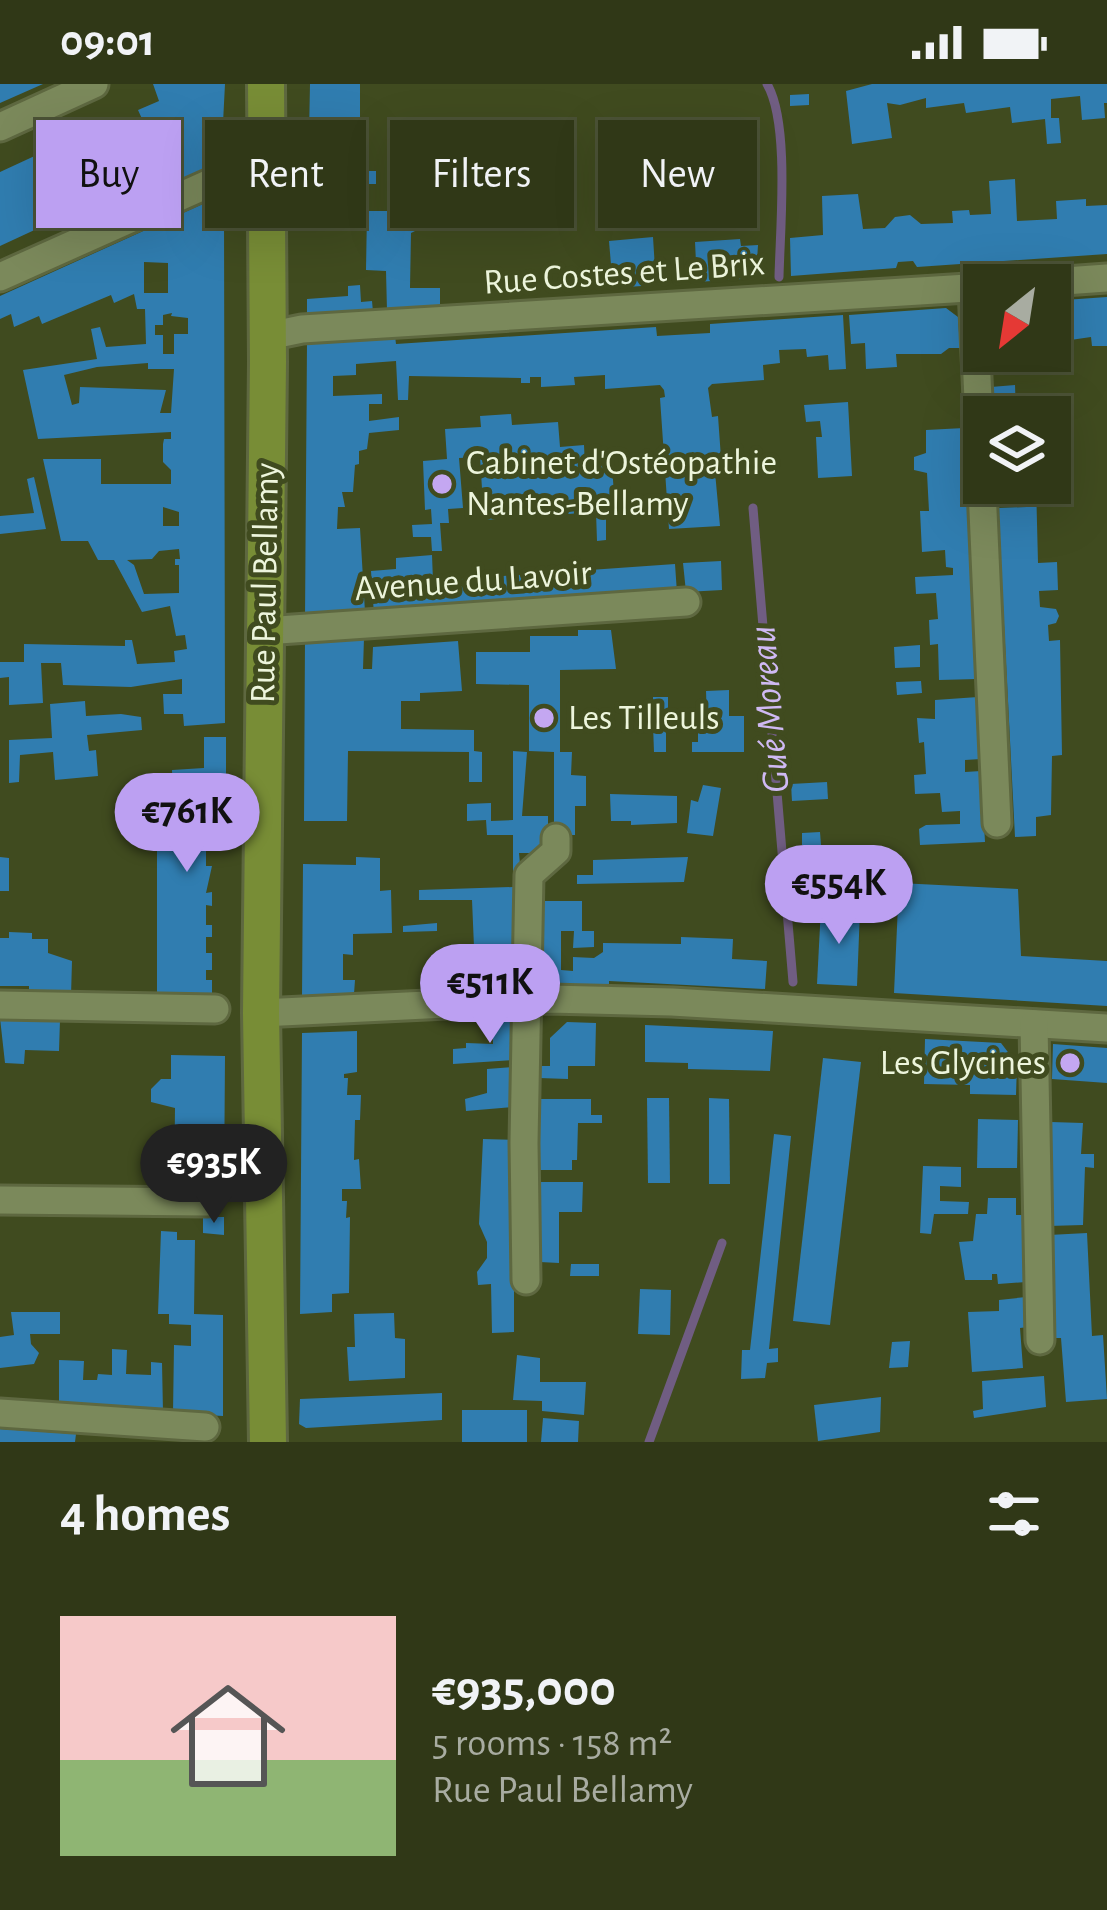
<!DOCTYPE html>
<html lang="en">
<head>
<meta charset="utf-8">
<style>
	body { margin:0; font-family:"Alegreya Sans",sans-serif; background:#383f20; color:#f1f3f6; height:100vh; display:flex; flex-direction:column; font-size:45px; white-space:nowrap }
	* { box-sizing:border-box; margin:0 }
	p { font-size:39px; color:#a8aca1 }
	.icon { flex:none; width:66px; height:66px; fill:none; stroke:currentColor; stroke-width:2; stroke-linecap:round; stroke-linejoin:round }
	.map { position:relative; height:1358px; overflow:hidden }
	.side { display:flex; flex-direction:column; background:#303817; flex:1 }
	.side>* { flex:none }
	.top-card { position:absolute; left:36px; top:36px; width:1035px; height:108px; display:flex; gap:24px }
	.needle { width:78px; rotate:210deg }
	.tools { position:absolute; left:963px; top:180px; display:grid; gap:24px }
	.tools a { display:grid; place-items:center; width:108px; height:108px; border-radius:0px; background:#303817; box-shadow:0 12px 48px #0002,0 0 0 3px #4b5236; font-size:60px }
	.price { position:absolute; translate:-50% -102px; padding:0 27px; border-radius:42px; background:#bca0f2; color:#111; font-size:39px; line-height:78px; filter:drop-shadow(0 3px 6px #0008) }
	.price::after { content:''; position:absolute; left:50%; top:72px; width:36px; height:27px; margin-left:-18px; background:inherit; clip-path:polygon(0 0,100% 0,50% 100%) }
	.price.active { background:#222; color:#fff }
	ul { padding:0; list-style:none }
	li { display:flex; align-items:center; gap:36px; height:300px; padding:0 60px }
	li span { display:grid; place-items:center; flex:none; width:336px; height:240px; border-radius:0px; color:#555 }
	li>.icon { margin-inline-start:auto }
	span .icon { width:144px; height:144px; fill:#fffc; stroke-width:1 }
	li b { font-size:51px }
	h2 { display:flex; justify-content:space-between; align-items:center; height:144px; padding:0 60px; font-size:51px }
	.chip { padding:0 42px; border-radius:0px; background:#303817; box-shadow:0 12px 48px #0002,0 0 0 3px #4b5236; font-size:42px; line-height:108px }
	.chip.active { background:#bca0f2; color:#111 }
	.status { display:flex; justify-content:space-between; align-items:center; height:84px; padding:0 60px; background:#303817; direction:ltr }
	.status svg { height:33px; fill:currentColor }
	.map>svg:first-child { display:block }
</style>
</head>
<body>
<div class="status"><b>09:01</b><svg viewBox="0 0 49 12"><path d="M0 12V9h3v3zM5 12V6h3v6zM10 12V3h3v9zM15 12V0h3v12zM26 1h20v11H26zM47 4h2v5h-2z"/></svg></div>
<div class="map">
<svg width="1107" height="1358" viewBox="0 0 1107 1358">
	<defs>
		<pattern id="water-rules" width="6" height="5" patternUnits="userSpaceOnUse" patternTransform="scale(3)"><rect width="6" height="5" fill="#3a1c5c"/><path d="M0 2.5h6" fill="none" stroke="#573e73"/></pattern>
	</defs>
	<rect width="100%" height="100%" fill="#404b1f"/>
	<path fill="url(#water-rules)" stroke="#705d82" stroke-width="3" d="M405 56 448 73 443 87 399 71Z"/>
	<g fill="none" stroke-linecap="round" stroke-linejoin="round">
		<g stroke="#705d82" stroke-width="9">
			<path d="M767 0C790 39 780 145 779 193"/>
			<path d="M753 424 793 898"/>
			<path d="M649 1358 722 1159"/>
		</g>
	</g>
	<g fill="#307db0" fill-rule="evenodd">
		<path d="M0 0H43L0 19Z"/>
		<path d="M153 0H225L221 78 89 137 82 124 0 162V88L54 63 63 82 87 71 84 65 143 37 138 26 159 17Z"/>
		<path d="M310 0H360V43H348L349 58H353V87H376V100H308Z"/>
		<path d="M872 0H1107V19H1104L1105 34 1082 36 1080 12 1051 15V34H1059L1061 59 1047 60 1045 35 1012 39 1010 23 966 29 964 19 926 24V14L900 21 887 19 892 54 852 60 846 7Z"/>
		<path d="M809 10V21L790 22V11Z"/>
		<path d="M1015 95 1017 137 1057 135 1056 117 1086 115V122L1107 121V170L917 183 913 177 898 178 896 184 791 192 790 154 823 151 822 112 858 110 863 145 885 144 895 133 910 131 921 140 953 139 952 127 969 126 970 131 991 130 989 97Z"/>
		<path d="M216 114 224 123 225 639 184 642 183 630H164L163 610H182V595L131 603 63 601 61 579H41L43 619 9 621V593L0 594V578H24V560L125 562V556H132L137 580 175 578 174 567 187 565 185 551 176 552 170 522 142 528 114 476H98L88 457H61L43 375H101V400H171V386L163 378V360L164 355H171V348L38 355 23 286 97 275 91 245 100 243 106 263 146 260 145 225H137L134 210 114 219 111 211 42 240 39 232 14 243 11 230 0 235V212ZM144 178 168 179V209H144ZM172 229 171 232 188 234V250H174V270H163V251H155V241H163V231ZM148 279V285H174L171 329H160L166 306 80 303 79 319 72 321 64 291 97 283ZM163 423 179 428V442H163ZM179 465 180 475H175V481H179V509L144 510 134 481 127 476 152 475 159 467Z"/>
		<path d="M367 127H410L417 135V146L411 149 410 204H440V223L387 227 386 187 366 186Z"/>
		<path d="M653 153 656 201 613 204 609 157Z"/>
		<path d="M740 155 741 162 758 161 756 194 697 198 695 158Z"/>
		<path d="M595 191 596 202 574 203 577 193Z"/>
		<path d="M360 201 361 218 372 217 373 228 307 232V215L348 212V202Z"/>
		<path d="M1107 213V262H1092L1091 253 1050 259V217Z"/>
		<path d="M946 224 958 233 960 264H949L941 270H896L897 283 866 285 865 259 851 260 849 231Z"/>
		<path d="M843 231 846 285 829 286 828 271 807 273 806 265 779 266 780 279 763 281 764 296 712 300 708 304 712 333 718 332 722 388H715L720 442 669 445 660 314 665 313 664 306 660 301 605 305V291L574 293 575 301 541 303V293H530V299H521V294L409 292 408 316H398L396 277 356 280V291L333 292V312L382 310V320H369V337L399 333V346L369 349 367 365 359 367V380L355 381 353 408H342L345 423H338L337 445 360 444 365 528 305 535 307 258 395 252 396 260 656 243 657 252 710 249V240Z"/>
		<path d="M1015 301 1016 333H993L991 303Z"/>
		<path d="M848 318 852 392 818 394 816 353H822L820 337 806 338 804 321Z"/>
		<path d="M511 330 512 341 558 338 560 363 584 361 585 383 612 381 615 426 606 427V456L597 457 596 428 484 436 480 373 459 374 463 424 448 425 449 439H440L442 467H432L431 453H413L412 441 432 440 431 425 425 426 423 377 447 375 445 345 481 343 480 332Z"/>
		<path d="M964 344 977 595 939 596 938 560 930 561 929 536 938 535 936 509 916 510 915 493 953 491V484L946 483 945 466 922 468 920 427H929L927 389 914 386V373L926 369V346Z"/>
		<path d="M34 393 46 445 0 450V432L34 429 27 395Z"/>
		<path d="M997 399H1036L1038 479 1057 478 1058 506 1039 507 1040 523 1056 525 1059 532 1056 539 1048 541 1049 557 1060 556 1062 671 1052 672 1051 731 1036 733V752L1015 753 998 424 1027 423V417L998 418Z"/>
		<path d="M432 471 433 497 675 480 677 509 374 531 371 487 396 485V474Z"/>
		<path d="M721 477 722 506 686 508 683 479Z"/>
		<path d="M578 546H611L616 585 560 586V668H572L571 691 586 692V722H575V751H564L554 746V668L529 667V601L476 600V568H530V552H578Z"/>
		<path d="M305 554H364L363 585H372L373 563 458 557 462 607 420 609V617H401V645L474 646V667L482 668V698H469V668L348 667 347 737H304Z"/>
		<path d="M920 561V583L895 584 894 563Z"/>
		<path d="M921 597 922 609 897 611 896 598Z"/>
		<path d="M729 606V632H744V668H692V658H698V637H707L706 607Z"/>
		<rect x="653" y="613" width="15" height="12"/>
		<path d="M978 613 981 675 965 676V688L981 687 985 758 920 761 919 745 926 741 960 740V727L942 728 940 709 915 710 914 691 926 690 924 658 919 659 917 634 935 635V616Z"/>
		<path d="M85 617 86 632 121 630 141 633 142 646 87 651 89 667 96 666 98 692 55 696 53 668 20 671 19 698 9 699V656L52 654 50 620Z"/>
		<path d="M666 640V668H654L653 641Z"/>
		<path d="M204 653H226V713H206V725H212V739H206V752H212V764L206 765V782H212L206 809 212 808V822L206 821V841H212V853H206V869H212V886H206V896H212V911L157 912V713H173L172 686 204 684Z"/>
		<path d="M513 667 527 668 522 732H548V769H519L522 803H513V751H487L486 736 467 737V720L491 719V737L513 736Z"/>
		<path d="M827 698 828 715 792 717 791 700Z"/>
		<path d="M703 701 721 704 713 752 687 749 691 716 698 718Z"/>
		<path d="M610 710 677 712V739L631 741V737H611Z"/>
		<path d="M820 748 821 761H802V749Z"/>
		<path d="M0 773 9 774V807H0Z"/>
		<path d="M356 773 380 774V807L391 806 392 849 353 850V871L343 870V896H355L354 910 302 913 303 780 356 781Z"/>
		<path d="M688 773 684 798 577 800V791H593V776Z"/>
		<path d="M899 799 1018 805 1021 872 1107 877V922L894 909Z"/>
		<path d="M513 803V904L474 906V871H457V862L474 863 472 816H419V806Z"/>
		<path d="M539 817H582V847H594V863L573 864 574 847H561V886L573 887V873L594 874 603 868V859L681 860V853L733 855 732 875 767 877 765 905 609 897V904L539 903Z"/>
		<path d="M821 823 860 826 857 902 817 900Z"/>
		<path d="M437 839V847L403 848V842Z"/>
		<path d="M9 848 32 849V855H48V869L72 877 71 912 29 911V902H0V854H9Z"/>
		<path d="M0 934 60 936 59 967 25 966 24 980 5 979Z"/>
		<path d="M493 934H514V976L453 980V965L466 964V959L493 960Z"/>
		<path d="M567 938 596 939 595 982H568V995L539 994V982H550V954Z"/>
		<path d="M645 941 773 947 770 987 688 985V979L645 978Z"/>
		<path d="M357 947V988L344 990V994H348L347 1011H361L360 1036H355L354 1076 359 1075 361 1105H342V1117H347L346 1134 350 1133 349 1209 332 1210V1228L300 1230 302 949Z"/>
		<path d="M925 955 1001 959 1017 980 1016 1011 970 1010V1001L924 1000Z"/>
		<path d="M1053 960 1107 964V999L1052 995Z"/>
		<path d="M171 971 225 972 224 1108 174 1107 175 1024 151 1018V1005L161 995H171Z"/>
		<path d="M823 974 861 978 830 1241 793 1237Z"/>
		<path d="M514 983V1023L466 1027 465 1015 487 1009V985Z"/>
		<path d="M647 1014H669L670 1099H648Z"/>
		<path d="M709 1014 729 1015 730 1100H709Z"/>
		<path d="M539 1015H591V1031H602V1039H578L577 1076H572V1086H540Z"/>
		<path d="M978 1035 1018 1036 1017 1084H977Z"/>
		<path d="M1051 1038 1083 1039 1081 1070H1094V1084L1085 1083 1083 1141 1048 1142Z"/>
		<path d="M774 1050 791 1052 769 1265 778 1264V1278L767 1279 765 1294 741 1295 742 1266H750Z"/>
		<path d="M483 1055 514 1056V1248L492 1249 491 1200 478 1201 477 1188 487 1174V1158L479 1140Z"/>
		<path d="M923 1082 961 1083V1103L940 1102V1117L969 1118 968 1130H934L931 1150 920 1149Z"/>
		<path d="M540 1098H583L582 1128H559V1179L540 1178Z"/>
		<path d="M988 1114H1016V1131H1023L1026 1198 998 1200 997 1190H992V1196H965L959 1158 973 1157 976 1130H987Z"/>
		<path d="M203 1133H224V1151L203 1149Z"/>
		<path d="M161 1147 177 1148V1156H195L194 1230 223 1231V1332L173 1329 174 1261 191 1262V1241L169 1240V1230H158Z"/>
		<path d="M1087 1149 1092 1252 1103 1251 1107 1315 1066 1318 1061 1254H1055L1049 1151Z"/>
		<path d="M571 1180H599V1192H570Z"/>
		<path d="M640 1205 671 1206 670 1251 638 1250Z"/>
		<path d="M1026 1213 1028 1243 1020 1244 1023 1284 972 1288 968 1228 999 1227V1216Z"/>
		<path d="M11 1228H60V1250H30L31 1260 39 1269 34 1280 0 1284V1253L14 1251Z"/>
		<path d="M394 1229 395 1254 405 1255V1294L349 1297 347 1263H355L354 1230Z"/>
		<path d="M910 1257 908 1283 889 1284 892 1258Z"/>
		<path d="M112 1265 127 1266 126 1290 151 1291V1278L162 1279 163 1328 59 1320V1276L84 1277 83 1296H97L98 1290 112 1291Z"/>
		<path d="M517 1271 540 1274V1298H586L584 1331 542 1327V1317L513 1316Z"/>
		<path d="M1044 1292 1046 1323 974 1334 973 1327 983 1325 982 1297Z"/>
		<path d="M442 1309V1336L306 1344 299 1340 300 1315Z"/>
		<path d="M881 1313 880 1348 818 1357 814 1321Z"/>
		<rect x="462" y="1326" width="65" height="32"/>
		<path d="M543 1334 579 1337 578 1358H541Z"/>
		<path d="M0 1345 76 1350 75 1358H0Z"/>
	</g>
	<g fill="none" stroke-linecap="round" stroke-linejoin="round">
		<g stroke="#5e6840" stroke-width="33">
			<g id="minor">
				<path d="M0 43 94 0"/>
				<path d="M0 193 266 74"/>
				<path d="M1009 201 1107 194"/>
				<path d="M973 204 997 739"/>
				<path d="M268 252 302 245 984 203"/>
				<path d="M264 547 686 518"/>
				<path d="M0 921 215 925"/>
				<path d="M261 929 549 915 672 918 1107 944"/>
				<path d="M1034 940 1040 1256"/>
				<path d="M0 1116 207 1118"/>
				<path d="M526 1196 524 1059 529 791 556 767V754"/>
				<path d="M0 1329 205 1343"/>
			</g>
		</g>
		<g stroke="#5e6840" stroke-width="42">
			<path id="major" d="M266 0 268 278 261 929 268 1358"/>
		</g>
		<use href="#minor" stroke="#7b895b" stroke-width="27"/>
		<use href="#major" stroke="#788d36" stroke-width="36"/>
	</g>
	<g fill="#c4a7f1" stroke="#404b1f" stroke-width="4.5">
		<circle cx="442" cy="400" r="12"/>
		<circle cx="544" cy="634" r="12"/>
		<circle cx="1070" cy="979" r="12"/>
	</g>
	<g text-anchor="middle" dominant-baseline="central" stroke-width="10" stroke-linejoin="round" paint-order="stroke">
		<g font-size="36" fill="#edf5dc" stroke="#404b1f">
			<text transform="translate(624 189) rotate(-4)">Rue Costes et Le Brix</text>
			<text transform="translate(473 497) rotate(-4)">Avenue du Lavoir</text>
			<text transform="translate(265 499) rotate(-89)">Rue Paul Bellamy</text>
		</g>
		<g font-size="36" fill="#edf5dc" stroke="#404b1f" text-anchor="start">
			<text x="466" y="379">Cabinet d'Ostéopathie<tspan x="466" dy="41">Nantes-Bellamy</tspan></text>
			<text x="568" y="634">Les Tilleuls</text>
			<text x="1046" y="979" text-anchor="end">Les Glycines</text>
		</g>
		<g font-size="39" font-style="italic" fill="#cfb9f3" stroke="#404b1f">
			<text transform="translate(770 625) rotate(-95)">Gué Moreau</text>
		</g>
	</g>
</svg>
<div class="tools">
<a><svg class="needle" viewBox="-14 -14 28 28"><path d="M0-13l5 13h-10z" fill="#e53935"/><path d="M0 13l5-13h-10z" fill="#a8aca1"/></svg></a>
<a><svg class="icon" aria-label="layers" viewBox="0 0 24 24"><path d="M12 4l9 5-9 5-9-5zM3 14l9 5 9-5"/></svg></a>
</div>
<b class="price" style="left:187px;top:791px">€761K</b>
<b class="price" style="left:839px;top:863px">€554K</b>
<b class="price" style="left:490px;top:962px">€511K</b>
<b class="price active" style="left:214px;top:1142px">€935K</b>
<div class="top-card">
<a class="chip active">Buy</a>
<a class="chip">Rent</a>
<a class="chip">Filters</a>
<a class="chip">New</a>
</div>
</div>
<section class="side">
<h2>4 homes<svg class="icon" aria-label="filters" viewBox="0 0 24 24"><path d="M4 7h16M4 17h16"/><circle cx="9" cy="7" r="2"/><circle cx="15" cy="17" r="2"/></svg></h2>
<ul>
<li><span style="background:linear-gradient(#f6c9c9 60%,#8fb573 0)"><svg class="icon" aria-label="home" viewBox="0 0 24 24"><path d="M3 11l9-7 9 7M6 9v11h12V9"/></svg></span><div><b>€935,000</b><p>5 rooms · 158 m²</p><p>Rue Paul Bellamy</p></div></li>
</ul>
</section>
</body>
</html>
